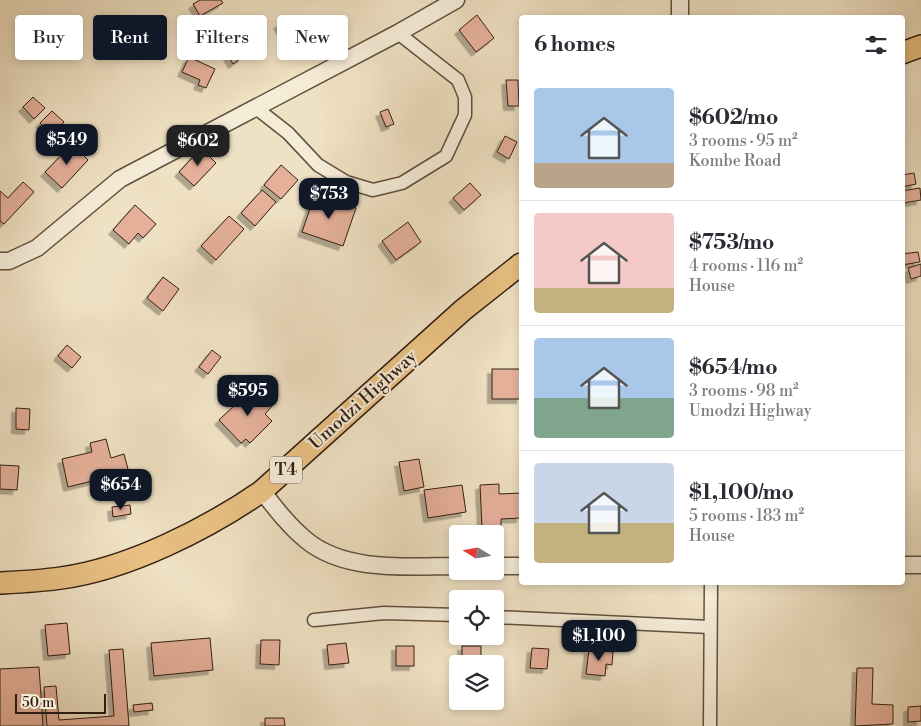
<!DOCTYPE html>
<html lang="en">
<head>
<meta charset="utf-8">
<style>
	body { margin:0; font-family:"Libre Bodoni",serif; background:#f7f7f7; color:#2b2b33; height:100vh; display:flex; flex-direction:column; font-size:19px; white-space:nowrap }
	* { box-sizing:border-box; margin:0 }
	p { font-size:16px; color:#7c7c81 }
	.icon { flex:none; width:28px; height:28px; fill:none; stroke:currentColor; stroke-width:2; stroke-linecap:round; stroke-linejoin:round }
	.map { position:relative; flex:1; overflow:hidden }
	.drawer { position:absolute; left:519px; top:15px; width:386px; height:570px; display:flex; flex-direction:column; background:#fff; border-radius:5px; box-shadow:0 2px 8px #0003 }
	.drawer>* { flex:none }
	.guide { position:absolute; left:15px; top:15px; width:429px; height:45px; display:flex; gap:10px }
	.needle { width:32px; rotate:281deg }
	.buttons { position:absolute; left:449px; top:525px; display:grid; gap:10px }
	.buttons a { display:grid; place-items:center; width:55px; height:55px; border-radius:5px; background:#fff; box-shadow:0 2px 8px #0003; font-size:25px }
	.scale { position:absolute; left:15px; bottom:12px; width:91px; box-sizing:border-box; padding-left:5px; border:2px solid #321e12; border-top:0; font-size:14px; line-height:18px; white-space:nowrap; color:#321e12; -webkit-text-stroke:4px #f5ecd8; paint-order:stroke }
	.price { position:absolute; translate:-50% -42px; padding:0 11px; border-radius:10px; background:#111827; color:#fff; font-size:16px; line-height:32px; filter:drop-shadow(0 1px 2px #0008) }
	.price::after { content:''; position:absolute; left:50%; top:30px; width:15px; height:11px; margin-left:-8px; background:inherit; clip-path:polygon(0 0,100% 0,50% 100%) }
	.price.active { background:#222; color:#fff }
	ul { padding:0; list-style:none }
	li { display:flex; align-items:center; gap:15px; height:125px; padding:0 15px }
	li+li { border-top:1px solid #e1e1e2 }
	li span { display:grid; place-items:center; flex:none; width:140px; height:100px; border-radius:5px; color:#555 }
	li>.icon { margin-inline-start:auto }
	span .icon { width:60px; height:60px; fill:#fffc; stroke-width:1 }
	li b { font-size:21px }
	h2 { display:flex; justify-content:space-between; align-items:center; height:60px; padding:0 15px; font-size:21px }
	.pill { padding:0 18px; border-radius:5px; background:#fff; box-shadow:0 2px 8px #0003; font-size:18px; line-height:45px }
	.pill.active { background:#111827; color:#fff }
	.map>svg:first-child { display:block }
</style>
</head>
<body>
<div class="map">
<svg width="921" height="726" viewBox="0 0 921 726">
	<defs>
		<filter id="shadow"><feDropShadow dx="-4.5" dy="4.5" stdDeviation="0" flood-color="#0004"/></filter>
	</defs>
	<rect width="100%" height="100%" fill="#efe1c3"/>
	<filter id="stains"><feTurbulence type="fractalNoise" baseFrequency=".004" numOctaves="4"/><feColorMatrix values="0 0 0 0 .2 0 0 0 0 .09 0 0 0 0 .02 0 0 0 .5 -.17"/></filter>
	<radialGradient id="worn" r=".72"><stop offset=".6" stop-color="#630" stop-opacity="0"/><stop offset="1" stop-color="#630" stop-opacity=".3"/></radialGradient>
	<g fill="#e5b09a" stroke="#321e12" filter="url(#shadow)">
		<path d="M200 0H221L223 3 200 16 193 4Z"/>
		<path d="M477 15 494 38 476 52 459 30Z"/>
		<path d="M291 17 301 34 288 41 278 24Z"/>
		<path d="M225 24 230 31 219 39 214 31Z"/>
		<path d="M201 30 214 49 203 56 199 50 195 53 190 46 194 43 191 38Z"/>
		<path d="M301 37 306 47 294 54 288 45Z"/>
		<path d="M233 43 243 57 233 64 224 49Z"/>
		<path d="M189 57 215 69 206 88 198 85 200 80 182 72Z"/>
		<path d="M506 80H518L519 106H508Z"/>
		<path d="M33 97 45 108 34 119 23 107Z"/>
		<path d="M388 109 394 124 386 127 380 112Z"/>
		<path d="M52 111 64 122 52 135 40 123Z"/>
		<path d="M505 136 517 142 509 159 497 152Z"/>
		<path d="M72 144 88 160 62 188 45 172Z"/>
		<path d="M201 148 216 163 194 186 179 172Z"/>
		<path d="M281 165 298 180 281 199 264 185Z"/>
		<path d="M914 173 916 184 902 187V175Z"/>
		<path d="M23 182 34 192 4 224 0 221V191L8 198Z"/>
		<path d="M470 183 481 195 464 210 453 198Z"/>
		<path d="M920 188 921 200 903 203 902 191Z"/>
		<path d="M262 190 276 202 255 226 241 213Z"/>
		<path d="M315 194 356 208 343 246 302 232Z"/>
		<path d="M135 205 156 224 143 238 138 233 129 244 113 230Z"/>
		<path d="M229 216 244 229 216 260 201 246Z"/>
		<path d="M408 222 421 242 396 260 382 241Z"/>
		<path d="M918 252 920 262 902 265V254Z"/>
		<path d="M921 264V276L911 279 908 268Z"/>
		<path d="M163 277 179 289 163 311 147 298Z"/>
		<path d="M67 345 81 357 72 368 58 356Z"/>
		<path d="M212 350 221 357 208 374 199 367Z"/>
		<rect x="492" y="369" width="29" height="30"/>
		<path d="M254 387 272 406 265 414 272 421 250 443 246 439 241 443 219 420Z"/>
		<path d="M16 408 30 409 29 430 16 429Z"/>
		<path d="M106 439 111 458 124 454 129 473 116 475 118 483 98 487 96 480 68 487 62 459 92 452 90 443Z"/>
		<path d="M419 459 424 487 404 491 399 462Z"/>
		<path d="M0 465 19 466 17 490 0 489Z"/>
		<path d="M499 484V494L521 493V518L501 519V526L482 527 480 485Z"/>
		<path d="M462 485 466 512 428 518 424 490Z"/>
		<path d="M130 505 131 514 113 517 112 507Z"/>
		<path d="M67 623 70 654 48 656 45 625Z"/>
		<path d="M210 638 213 670 154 676 151 643Z"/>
		<path d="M261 640H280L279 665 260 664Z"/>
		<path d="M346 643 349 663 329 665 327 645Z"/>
		<rect x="396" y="646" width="18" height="20"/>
		<rect x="462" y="646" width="19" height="18"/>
		<path d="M532 648 549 649 547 669 530 668Z"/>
		<path d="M123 649 129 726H47L44 687 56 686 59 720 114 716 109 650Z"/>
		<path d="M589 649 613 652 612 665 606 664 605 676 586 674Z"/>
		<path d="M39 667 43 726H0V669Z"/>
		<path d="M857 668H873L872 704 893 705V724L855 726Z"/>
		<path d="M152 703 153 710 134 712 133 705Z"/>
		<path d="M921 706V721L908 722V707Z"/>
		<path d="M265 718H284L285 726H265Z"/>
	</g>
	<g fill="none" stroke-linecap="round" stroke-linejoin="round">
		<g stroke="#614f3e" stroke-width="15">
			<g id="minor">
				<path d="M256 108 288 133 318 165 346 182 373 190 402 183 446 156 465 115V97L458 80 398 33"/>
				<path d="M495 617 710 627"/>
				<path d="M314 620 384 613 458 615"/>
				<path d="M710 726 711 582"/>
			</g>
		</g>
		<g stroke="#614f3e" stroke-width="19">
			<g id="tertiary">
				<path d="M680 18V0"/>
				<path d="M0 261H9L37 248 120 179 398 33 456 0"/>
				<path d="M262 491C276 509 289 526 306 540 346 573 409 566 458 566"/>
				<path d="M902 565H921"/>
				<path d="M495 566H521"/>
			</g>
		</g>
		<g stroke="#321e12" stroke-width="24">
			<g id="trunk">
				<path d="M902 53 921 46"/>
				<path d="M0 583C20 582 41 581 61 578 128 569 207 529 262 491L463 310 521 264"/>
			</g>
		</g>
		<use href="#minor" stroke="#f5ecd8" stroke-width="12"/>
		<use href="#tertiary" stroke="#f5ecd8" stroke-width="16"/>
		<use href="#trunk" stroke="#e8c082" stroke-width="21"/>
	</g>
	<g text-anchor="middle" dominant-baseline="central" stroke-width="4" stroke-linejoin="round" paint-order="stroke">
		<rect fill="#f5ecd8" stroke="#6c5c4d" stroke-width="1" x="270" y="456.5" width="32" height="27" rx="4"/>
		<g font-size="16" font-weight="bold" fill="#321e12">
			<text x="286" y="470">T4</text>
		</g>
		<g font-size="18" fill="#321e12" stroke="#f5ecd8">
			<text transform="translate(363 400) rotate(-42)">Umodzi Highway</text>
		</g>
	</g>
	<rect width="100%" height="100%" filter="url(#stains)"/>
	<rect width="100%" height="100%" fill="url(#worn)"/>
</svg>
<div class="buttons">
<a><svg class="needle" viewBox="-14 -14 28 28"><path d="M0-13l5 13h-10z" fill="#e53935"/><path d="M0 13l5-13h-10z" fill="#7c7c81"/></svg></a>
<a><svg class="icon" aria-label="locate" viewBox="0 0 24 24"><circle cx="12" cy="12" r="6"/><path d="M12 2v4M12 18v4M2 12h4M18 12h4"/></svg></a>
<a><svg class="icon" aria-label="layers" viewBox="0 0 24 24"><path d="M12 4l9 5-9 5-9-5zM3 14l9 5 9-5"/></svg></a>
</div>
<div class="scale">50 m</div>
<b class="price" style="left:67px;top:166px">$549</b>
<b class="price active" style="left:198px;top:167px">$602</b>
<b class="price" style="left:329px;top:220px">$753</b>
<b class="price" style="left:248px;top:417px">$595</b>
<b class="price" style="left:121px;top:511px">$654</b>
<b class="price" style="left:599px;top:662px">$1,100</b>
<div class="guide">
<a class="pill">Buy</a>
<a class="pill active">Rent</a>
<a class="pill">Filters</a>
<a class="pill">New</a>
</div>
<section class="drawer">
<h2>6 homes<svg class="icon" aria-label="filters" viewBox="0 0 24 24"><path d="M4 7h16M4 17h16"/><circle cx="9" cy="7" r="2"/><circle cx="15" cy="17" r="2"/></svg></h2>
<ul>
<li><span style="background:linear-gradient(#a9c7e8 75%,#b9a48a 0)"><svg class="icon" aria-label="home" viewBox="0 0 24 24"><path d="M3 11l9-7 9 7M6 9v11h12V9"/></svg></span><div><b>$602/mo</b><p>3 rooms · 95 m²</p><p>Kombe Road</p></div></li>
<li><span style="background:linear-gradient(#f6c9c9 75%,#c2b280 0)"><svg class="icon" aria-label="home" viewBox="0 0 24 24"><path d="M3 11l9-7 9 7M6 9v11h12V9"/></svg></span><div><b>$753/mo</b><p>4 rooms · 116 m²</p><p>House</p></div></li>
<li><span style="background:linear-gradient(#a9c7e8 60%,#7fa58c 0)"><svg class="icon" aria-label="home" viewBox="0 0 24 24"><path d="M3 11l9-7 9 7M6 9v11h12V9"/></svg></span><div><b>$654/mo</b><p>3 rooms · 98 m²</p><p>Umodzi Highway</p></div></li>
<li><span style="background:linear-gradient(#c9d6e8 60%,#c2b280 0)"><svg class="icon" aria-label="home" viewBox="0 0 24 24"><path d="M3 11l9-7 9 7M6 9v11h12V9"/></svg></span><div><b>$1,100/mo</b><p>5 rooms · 183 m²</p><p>House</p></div></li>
</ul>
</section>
</div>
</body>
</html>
